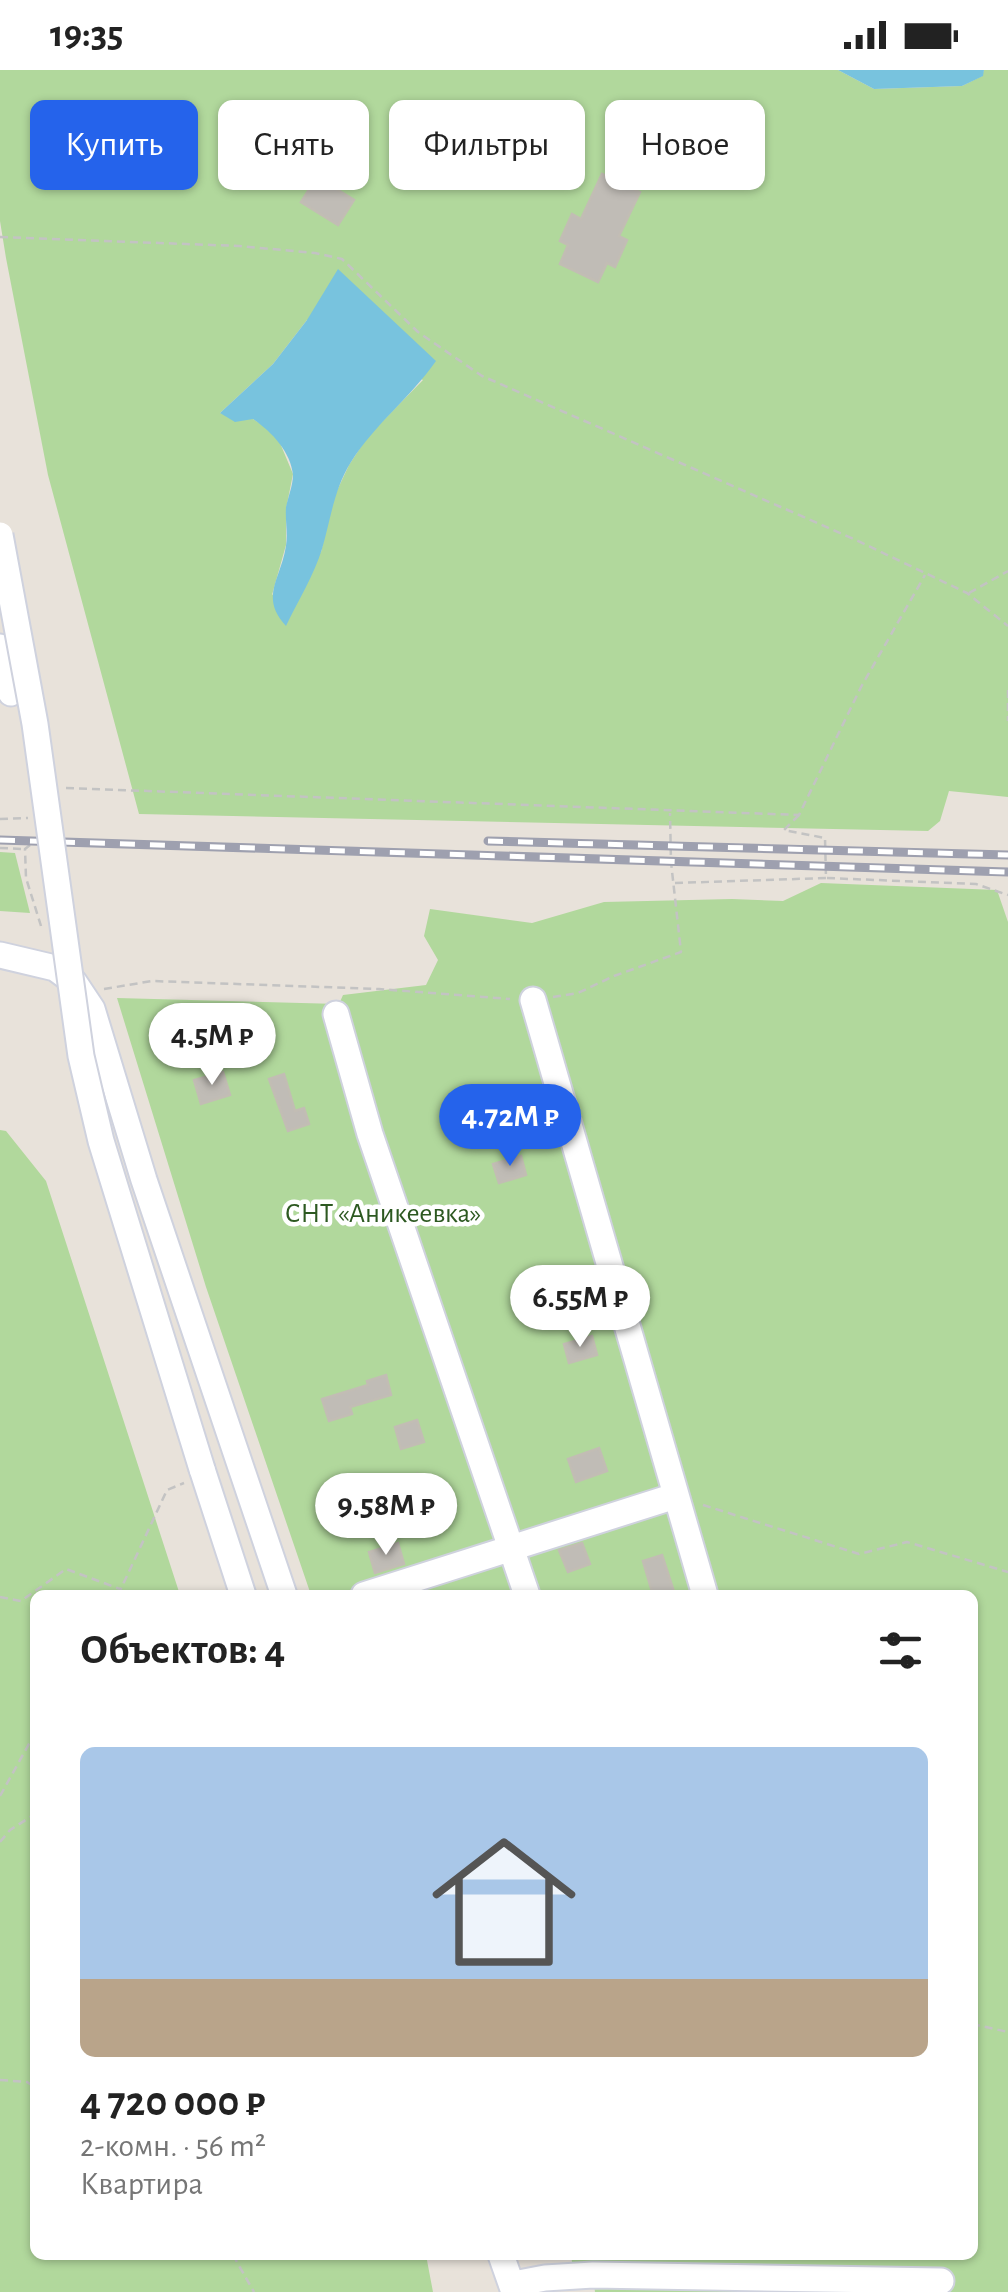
<!DOCTYPE html>
<html lang="ru">
<head>
<meta charset="utf-8">
<style>
	body { margin:0; font-family:"Alegreya Sans",sans-serif; background:#f2f2f2; color:#222; height:100vh; display:flex; flex-direction:column; font-size:38px; white-space:nowrap }
	* { box-sizing:border-box; margin:0 }
	p { font-size:32px; color:#767676 }
	.icon { flex:none; width:55px; height:55px; fill:none; stroke:currentColor; stroke-width:2; stroke-linecap:round; stroke-linejoin:round }
	.map { position:relative; flex:1; overflow:hidden }
	.sheet { position:absolute; left:30px; top:1520px; width:948px; height:670px; display:flex; flex-direction:column; background:#fff; border-radius:15px; box-shadow:0 2px 8px #0004 }
	.sheet>* { flex:none }
	.hud { position:absolute; left:30px; top:30px; width:950px; height:90px; display:flex; gap:20px }
	.price { position:absolute; translate:-50% -85px; padding:0 22px; border-radius:35px; background:#fff; color:#222; font-size:32px; line-height:65px; filter:drop-shadow(0 2px 5px #0008) }
	.price::after { content:''; position:absolute; left:50%; top:60px; width:30px; height:22px; margin-left:-15px; background:inherit; clip-path:polygon(0 0,100% 0,50% 100%) }
	.price.on { background:#2563eb; color:#fff }
	ul { padding:0; list-style:none }
	li { display:grid; align-content:center; gap:20px; height:530px; padding:0 50px }
	li+li { border-top:2px solid #e0e0e0 }
	li span { display:grid; place-items:center; height:310px; border-radius:15px; color:#555 }
	li>.icon { margin-inline-start:auto }
	span .icon { width:180px; height:180px; fill:#fffc; stroke-width:1 }
	li b { font-size:42px }
	h2 { display:flex; justify-content:space-between; align-items:center; height:120px; padding:0 50px; font-size:42px }
	.chip { padding:0 35px; border-radius:15px; background:#fff; box-shadow:0 2px 8px #0004; font-size:35px; line-height:90px }
	.chip.on { background:#2563eb; color:#fff }
	.status { display:flex; justify-content:space-between; align-items:center; height:70px; padding:0 50px; background:#fff; direction:ltr }
	.status svg { height:28px; fill:currentColor }
	.map>svg:first-child { display:block }
</style>
</head>
<body>
<div class="status"><b>19:35</b><svg viewBox="0 0 49 12"><path d="M0 12V9h3v3zM5 12V6h3v6zM10 12V3h3v9zM15 12V0h3v12zM26 1h20v11H26zM47 4h2v5h-2z"/></svg></div>
<div class="map">
<svg width="1008" height="2222" viewBox="0 0 1008 2222">
	<rect width="100%" height="100%" fill="#e8e2da"/>
	<g fill="#b1d89c" fill-rule="evenodd">
		<path d="M0 0H838L874 19 962 16 982 6 984 0H1008V727L949 721 940 751 928 761 139 744 48 405 6 188 0 151ZM307 250 423 310 368 366 349 395 333 429 321 482 272 525 286 475V439L293 404 280 373 269 359 253 349 220 343 273 294Z"/>
		<path d="M0 782 15 783 30 843 0 841Z"/>
		<path d="M821 813 997 820 1008 852V2222H595L592 2198 573 2199 571 2185H972V1525H311L206 1217 117 928 339 934 343 925 426 915 438 890 424 866 430 839 532 853 604 832 732 829 783 831Z"/>
		<path d="M0 1060 6 1061 46 1111 180 1525H35V2185H426L433 2222H0Z"/>
	</g>
	<g fill="#78c3de">
		<path d="M838 0H984L983 6 962 16 874 19Z"/>
		<path d="M338 199 436 291C410 328 375 354 351 392 334 419 331 448 322 479 314 505 298 531 286 556 259 527 281 509 286 476 288 463 285 450 286 437 288 427 293 415 293 405 291 382 271 361 253 349L235 352 220 343 273 294 307 250Z"/>
	</g>
	<g fill="#c0bcb6" stroke="#c2bdb4" stroke-width="2.5">
		<path d="M602 104 640 122 619 166 627 170 615 197 607 193 598 212 560 194 568 175 560 171 572 144 581 149Z"/>
		<path d="M317 107 354 130 338 155 301 132Z"/>
		<path d="M223 1002 230 1025 201 1034 194 1010Z"/>
		<path d="M284 1004 295 1041 304 1038 309 1054 288 1061 269 1009Z"/>
		<path d="M521 1086 526 1105 499 1113 493 1094Z"/>
		<path d="M592 1266 597 1285 569 1293 564 1274Z"/>
		<path d="M386 1305 391 1325 350 1337 352 1344 329 1351 322 1329 368 1315 367 1311Z"/>
		<path d="M417 1350 424 1372 401 1379 395 1357Z"/>
		<path d="M599 1378 607 1401 576 1412 568 1389Z"/>
		<path d="M417 1404 427 1429 410 1436 407 1430 397 1433 388 1410 401 1405 403 1410Z"/>
		<path d="M398 1473 404 1494 375 1503 369 1482Z"/>
		<path d="M582 1473 590 1494 568 1502 559 1480Z"/>
		<path d="M662 1485 675 1525H653L643 1491Z"/>
	</g>
	<g fill="none" stroke-linecap="round" stroke-linejoin="round">
		<g stroke="#cfd2de" stroke-width="29">
			<g id="minor">
				<path d="M0 577 11 623"/>
				<path d="M0 885 55 898 74 912 92 939 144 1110 284 1525"/>
				<path d="M533 930 705 1525"/>
				<path d="M336 944 370 1064 527 1525"/>
				<path d="M202 1399 243 1525"/>
				<path d="M364 1525 675 1426"/>
				<path d="M501 2185 514 2222"/>
				<path d="M519 2213 545 2208 593 2205 941 2211"/>
			</g>
		</g>
		<g stroke="#c3c3c3" stroke-width="2.5" stroke-dasharray="8 5" stroke-linecap="butt">
			<path d="M0 167 239 176 315 183 342 189 418 262 482 306 856 470 967 523 1008 556"/>
			<path d="M969 523 1008 501"/>
			<path d="M1008 620V651"/>
			<path d="M66 718 799 745 861 617 925 505"/>
			<path d="M799 745 784 760 825 768 826 808 976 814 1008 825"/>
			<path d="M0 749 28 748"/>
			<path d="M30 775 25 779 26 808 41 856"/>
			<path d="M0 778 23 779"/>
			<path d="M675 813 826 808"/>
			<path d="M104 919 152 911 379 919 510 929"/>
			<path d="M553 927 578 923 614 906 681 882 671 792 670 743"/>
			<path d="M703 1435 859 1484 907 1472 1008 1502"/>
			<path d="M118 1525 167 1420 184 1413"/>
			<path d="M0 1527 21 1531 66 1499 120 1519"/>
			<path d="M0 1726 35 1663"/>
			<path d="M0 1772 10 1760 35 1744"/>
			<path d="M972 1954 1008 1962"/>
			<path d="M0 2010 27 2012 35 2017"/>
			<path d="M233 2185 254 2222"/>
		</g>
		<use href="#minor" stroke="#fff" stroke-width="25"/>
		<g stroke="#9ea0af" stroke-width="9">
			<g id="rail">
				<path d="M0 770 1008 802"/>
				<path d="M488 771 1008 785"/>
			</g>
		</g>
		<use href="#rail" stroke="#fff" stroke-width="5" stroke-dasharray="15" stroke-linecap="butt"/>
		<g stroke="#cfd2de" stroke-width="29" stroke-linecap="butt">
			<path id="minor-bridge" d="M0 465 35 654 81 986 101 1071 202 1399"/>
		</g>
		<use href="#minor-bridge" stroke="#fff" stroke-width="25"/>
	</g>
	<g text-anchor="middle" dominant-baseline="central" stroke-width="9" stroke-linejoin="round" paint-order="stroke">
		<g font-size="28" fill="#2d5921" stroke="#fff">
			<text x="383" y="1144">СНТ «Аникеевка»</text>
		</g>
	</g>
</svg>
<b class="price" style="left:212px;top:1018px">4.5M ₽</b>
<b class="price on" style="left:510px;top:1099px">4.72M ₽</b>
<b class="price" style="left:580px;top:1280px">6.55M ₽</b>
<b class="price" style="left:386px;top:1488px">9.58M ₽</b>
<div class="hud">
<a class="chip on">Купить</a>
<a class="chip">Снять</a>
<a class="chip">Фильтры</a>
<a class="chip">Новое</a>
</div>
<section class="sheet">
<h2>Объектов: 4<svg class="icon" aria-label="filters" viewBox="0 0 24 24"><path d="M4 7h16M4 17h16"/><circle cx="9" cy="7" r="2"/><circle cx="15" cy="17" r="2"/></svg></h2>
<ul>
<li><span style="background:linear-gradient(#a9c7e8 75%,#b9a48a 0)"><svg class="icon" aria-label="home" viewBox="0 0 24 24"><path d="M3 11l9-7 9 7M6 9v11h12V9"/></svg></span><div><b>4 720 000 ₽</b><p>2-комн. · 56 m²</p><p>Квартира</p></div></li>
</ul>
</section>
</div>
</body>
</html>
